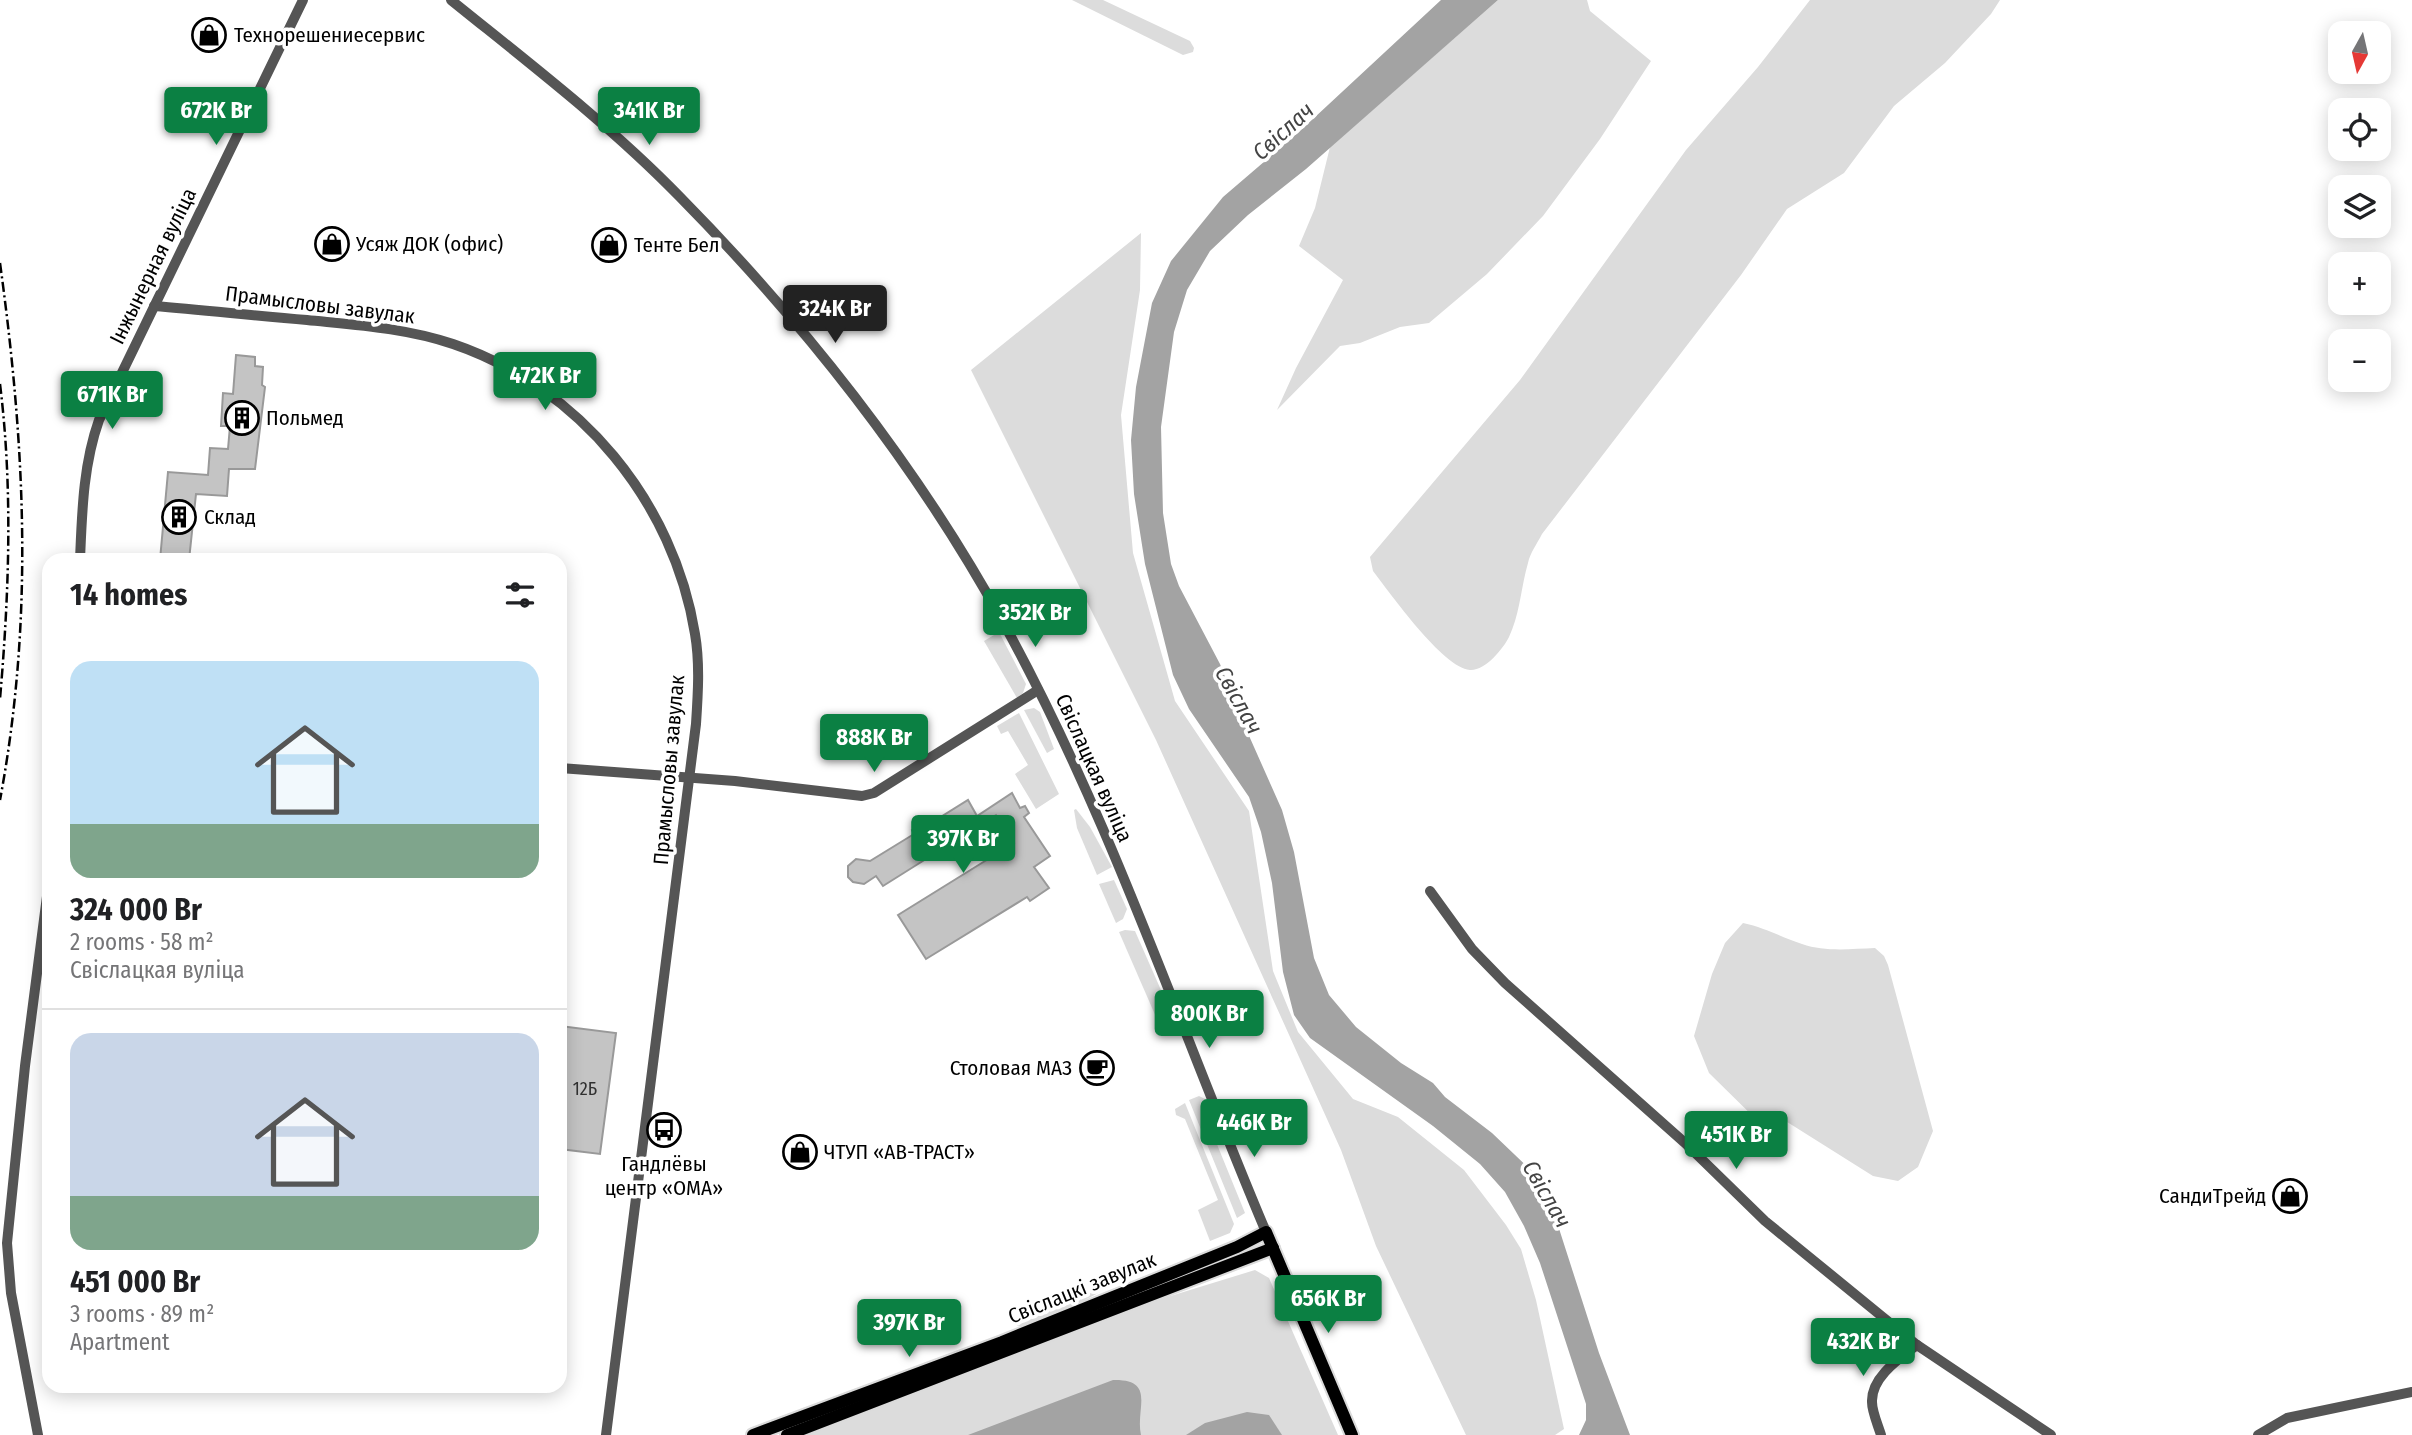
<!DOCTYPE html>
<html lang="en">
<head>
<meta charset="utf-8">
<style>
	body { margin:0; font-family:"Fira Sans Condensed",sans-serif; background:#f2f2f2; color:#202124; height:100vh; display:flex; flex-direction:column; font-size:26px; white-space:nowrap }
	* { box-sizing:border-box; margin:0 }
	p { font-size:23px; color:#757577 }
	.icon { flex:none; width:38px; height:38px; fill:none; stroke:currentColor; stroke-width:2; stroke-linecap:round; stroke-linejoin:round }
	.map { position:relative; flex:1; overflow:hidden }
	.panel { position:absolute; left:42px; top:553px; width:525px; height:840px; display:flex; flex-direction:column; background:#fff; border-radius:21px; box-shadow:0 4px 18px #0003 }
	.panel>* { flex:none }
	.needle { width:46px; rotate:188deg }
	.fabs { position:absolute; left:2328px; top:21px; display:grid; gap:14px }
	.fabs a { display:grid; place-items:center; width:63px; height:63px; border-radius:14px; background:#fff; box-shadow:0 4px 18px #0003; font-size:35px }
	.price { position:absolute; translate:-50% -60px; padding:0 16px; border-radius:7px; background:#0b8043; color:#fff; font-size:23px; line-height:46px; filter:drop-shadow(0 2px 4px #0008) }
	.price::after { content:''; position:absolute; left:50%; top:42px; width:21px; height:16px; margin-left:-10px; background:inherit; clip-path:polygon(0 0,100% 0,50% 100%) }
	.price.active { background:#222; color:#fff }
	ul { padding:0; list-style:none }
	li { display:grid; align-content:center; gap:14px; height:371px; padding:0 28px }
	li+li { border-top:2px solid #e0e0e0 }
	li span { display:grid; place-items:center; height:217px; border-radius:21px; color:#555 }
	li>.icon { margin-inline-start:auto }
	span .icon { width:126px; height:126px; fill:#fffc; stroke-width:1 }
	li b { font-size:30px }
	h2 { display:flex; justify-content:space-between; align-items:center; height:84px; padding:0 28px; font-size:30px }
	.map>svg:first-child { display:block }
</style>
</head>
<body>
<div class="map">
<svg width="2412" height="1435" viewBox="0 0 2412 1435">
	<rect width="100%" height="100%" fill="#fff"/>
	<g fill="#dcdcdc">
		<path d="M1072 0H1103L1190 41 1194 48 1193 52 1183 55Z"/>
		<path d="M1498 0H1587L1590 11 1651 61 1600 139 1543 216 1487 274 1429 323 1400 327 1360 343 1340 346 1277 410 1296 368 1343 280 1299 246 1315 208 1330 147Z"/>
		<path d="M1810 0H2000L1991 14 1945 63 1894 106 1844 173 1787 209 1741 275 1542 534C1537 544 1530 553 1528 563 1521 587 1520 614 1509 637 1503 649 1485 671 1470 670 1443 668 1390 593 1373 571L1370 557 1520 380 1686 150 1758 67Z"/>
		<path d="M1141 233 1140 290 1121 415 1133 553 1175 701 1249 811 1273 971 1298 1032 1353 1099 1398 1117 1464 1170 1506 1225 1521 1249 1536 1300 1564 1429 1555 1435H1466L1376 1246 1341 1150 1156 740 971 370Z"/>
		<path d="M999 632 1026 684 1023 693 1017 698 984 641Z"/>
		<path d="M1034 708 1040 712 1054 749 1047 753 1024 710Z"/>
		<path d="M1019 713 1059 794 1036 809 1015 774 1028 765 1008 731 1001 734 997 726Z"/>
		<path d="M1076 809 1090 827 1112 867 1097 875 1077 828 1074 810Z"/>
		<path d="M1114 880 1127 909 1123 919 1116 923 1099 884Z"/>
		<path d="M1743 923C1766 928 1781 937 1802 944 1825 952 1850 949 1875 948L1884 956 1888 965 1933 1131 1918 1167 1898 1181 1873 1176 1784 1120 1768 1131 1709 1073 1694 1036 1712 974 1725 943Z"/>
		<path d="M1125 930 1135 931 1168 1006 1164 1015 1156 1017 1119 932Z"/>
		<path d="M1199 1096 1207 1100 1214 1137 1245 1213 1237 1218 1189 1100Z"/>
		<path d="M1185 1103 1234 1224 1230 1233 1210 1241 1198 1210 1218 1200 1185 1119 1176 1115 1175 1109Z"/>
		<path d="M1255 1270 1269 1278 1338 1435H803L1138 1306Z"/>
		<path d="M1097 1290 1100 1292 1074 1306 1024 1327 1017 1326 1016 1322Z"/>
	</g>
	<g fill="#a3a3a3">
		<path d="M1441 0H1498L1306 169 1248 215 1210 251 1187 290 1174 332 1161 427 1163 513 1171 564 1179 586 1220 664 1242 720 1282 810 1294 852 1314 958 1329 995 1356 1027 1401 1063 1433 1083 1445 1097 1492 1133 1534 1173 1554 1213 1599 1353 1630 1435H1579L1586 1420V1404L1540 1263 1524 1226 1505 1192 1480 1164 1433 1126 1310 1038 1294 1015 1283 972 1272 883 1261 832 1249 797 1189 709 1173 675 1145 564 1134 494 1131 440 1136 387 1152 303 1171 261 1223 197 1300 131Z"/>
		<path d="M1113 1380C1157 1379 1135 1409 1141 1435H968Z"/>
		<path d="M1247 1412 1269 1415 1282 1435H1186L1205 1423Z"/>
	</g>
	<g fill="#c4c4c4" stroke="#999" stroke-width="2">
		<path d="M236 355 255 357V366L263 367 262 385 265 387 255 469H229L227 496 196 494 189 560H160L168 472 208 475 210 448 228 449 230 426H221L223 393 233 394Z"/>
		<path d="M1012 793 1020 808 1025 806 1029 813 1024 817 1050 856 1034 867 1049 888 1030 901 1027 897 926 959 898 915 1014 843 996 815 883 886 876 876 864 884 853 882 848 877V866L856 859 870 861 914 834 912 830 920 825 923 828 968 800 977 816Z"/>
		<path d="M560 1026 616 1033 600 1154 560 1149Z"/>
	</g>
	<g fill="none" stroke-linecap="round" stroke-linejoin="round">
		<g stroke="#dbdbdb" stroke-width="16">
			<g id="major">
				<path d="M753 1435 1002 1342 1237 1247 1266 1232 1352 1435"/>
				<path d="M787 1435 1273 1248"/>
			</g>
		</g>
		<g stroke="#555" stroke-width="10">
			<path d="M451 0C529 63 610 125 680 197 806 325 916 464 1003 622 1110 816 1180 1029 1266 1232"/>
			<path d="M154 306C205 310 256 316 307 320 356 325 406 328 453 344 580 387 674 503 695 634 700 663 698 694 696 724L606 1435"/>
			<path d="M80 560C82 513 83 465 99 420L303 0"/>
			<path d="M560 768 735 781 862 796 874 793 1038 690"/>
			<path d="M1430 891 1472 949 1505 983 1685 1143 1765 1221 1917 1345 2051 1435"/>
			<path d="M38 1435 11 1293 7 1243 25 1066 49 881"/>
			<path d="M1881 1435C1878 1425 1872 1412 1872 1402 1871 1377 1900 1358 1917 1345"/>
			<path d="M2258 1435 2287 1418 2412 1392"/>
		</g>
		<use href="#major" stroke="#000" stroke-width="12"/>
		<g stroke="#000" stroke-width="2.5" stroke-dasharray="10 3.5 2 3.5" stroke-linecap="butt">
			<path d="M0 263C25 445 34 618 0 800"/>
			<path d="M0 384C13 489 9 594 0 699"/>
		</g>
	</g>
	<defs>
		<g id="shop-ring" transform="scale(1.75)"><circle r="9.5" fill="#fff" stroke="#000" stroke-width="1.5"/><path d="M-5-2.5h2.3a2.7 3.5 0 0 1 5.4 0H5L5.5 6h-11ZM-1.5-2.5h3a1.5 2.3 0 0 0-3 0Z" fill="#000"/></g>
		<g id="building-ring" transform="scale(1.75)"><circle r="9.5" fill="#fff" stroke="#000" stroke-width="1.5"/><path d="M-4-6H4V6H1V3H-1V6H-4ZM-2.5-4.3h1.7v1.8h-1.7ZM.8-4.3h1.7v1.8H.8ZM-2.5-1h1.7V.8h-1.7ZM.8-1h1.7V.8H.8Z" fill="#000"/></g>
		<g id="cafe-ring" transform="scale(1.75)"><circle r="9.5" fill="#fff" stroke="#000" stroke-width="1.5"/><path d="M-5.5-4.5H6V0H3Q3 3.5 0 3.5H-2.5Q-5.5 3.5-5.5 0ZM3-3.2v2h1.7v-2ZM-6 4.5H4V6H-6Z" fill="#000"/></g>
		<g id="bus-ring" transform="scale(1.75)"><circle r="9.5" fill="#fff" stroke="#000" stroke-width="1.5"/><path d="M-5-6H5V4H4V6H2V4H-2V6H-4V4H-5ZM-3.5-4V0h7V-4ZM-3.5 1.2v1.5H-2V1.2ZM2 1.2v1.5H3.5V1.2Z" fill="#000"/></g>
	</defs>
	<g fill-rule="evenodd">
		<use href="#shop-ring" x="209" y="35"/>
		<use href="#shop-ring" x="332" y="244"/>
		<use href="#shop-ring" x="609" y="245"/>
		<use href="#building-ring" x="242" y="418"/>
		<use href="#building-ring" x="179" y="517"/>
		<use href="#cafe-ring" x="1097" y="1068"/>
		<use href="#bus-ring" x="664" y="1130"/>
		<use href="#shop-ring" x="800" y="1152"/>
		<use href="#shop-ring" x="2290" y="1196"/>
	</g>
	<g text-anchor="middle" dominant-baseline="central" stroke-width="7" stroke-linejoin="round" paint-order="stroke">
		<g font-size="18" fill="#313131">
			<text x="585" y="1089">12Б</text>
		</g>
		<g font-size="21" fill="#000" stroke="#fff" text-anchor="start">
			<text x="234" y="35">Технорешениесервис</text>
			<text x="356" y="244">Усяж ДОК (офис)</text>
			<text x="634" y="245">Тенте Бел</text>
			<text x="266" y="418">Польмед</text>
			<text x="204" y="517">Склад</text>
			<text x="1072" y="1068" text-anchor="end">Столовая МАЗ</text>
			<text x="824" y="1152">ЧТУП «АВ-ТРАСТ»</text>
			<text x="664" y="1164" text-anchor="middle">Гандлёвы<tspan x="664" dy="24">центр «ОМА»</tspan></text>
			<text x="2266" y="1196" text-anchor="end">СандиТрейд</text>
		</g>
		<g font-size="21" fill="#000" stroke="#fff">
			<text transform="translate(153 266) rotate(-64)">Інжынерная вуліца</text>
			<text transform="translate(320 305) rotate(7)">Прамысловы завулак</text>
			<text transform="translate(1094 768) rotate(66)">Свіслацкая вуліца</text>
			<text transform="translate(669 770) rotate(-85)">Прамысловы завулак</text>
			<text transform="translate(1082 1288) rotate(-22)">Свіслацкі завулак</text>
		</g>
		<g font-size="23" font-style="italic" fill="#444" stroke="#fff">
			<text transform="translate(1283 131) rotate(-42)">Свіслач</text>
			<text transform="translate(1239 700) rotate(61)">Свіслач</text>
			<text transform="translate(1547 1194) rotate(60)">Свіслач</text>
		</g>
	</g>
</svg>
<div class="fabs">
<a><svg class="needle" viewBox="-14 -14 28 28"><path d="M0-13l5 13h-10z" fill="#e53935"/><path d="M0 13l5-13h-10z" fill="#757577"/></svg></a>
<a><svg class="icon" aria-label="locate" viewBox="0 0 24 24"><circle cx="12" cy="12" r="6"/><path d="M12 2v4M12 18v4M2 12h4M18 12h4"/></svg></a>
<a><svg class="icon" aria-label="layers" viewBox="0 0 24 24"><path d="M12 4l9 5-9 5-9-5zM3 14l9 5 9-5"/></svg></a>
<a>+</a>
<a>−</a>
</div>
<b class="price" style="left:216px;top:147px">672K Br</b>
<b class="price" style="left:649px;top:147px">341K Br</b>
<b class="price active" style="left:835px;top:345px">324K Br</b>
<b class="price" style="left:545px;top:412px">472K Br</b>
<b class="price" style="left:112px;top:431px">671K Br</b>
<b class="price" style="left:1035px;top:649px">352K Br</b>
<b class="price" style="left:874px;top:774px">888K Br</b>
<b class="price" style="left:963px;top:875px">397K Br</b>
<b class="price" style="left:1209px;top:1050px">800K Br</b>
<b class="price" style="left:1254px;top:1159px">446K Br</b>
<b class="price" style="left:1736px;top:1171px">451K Br</b>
<b class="price" style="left:1328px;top:1335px">656K Br</b>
<b class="price" style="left:909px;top:1359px">397K Br</b>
<b class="price" style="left:1863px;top:1378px">432K Br</b>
<section class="panel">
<h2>14 homes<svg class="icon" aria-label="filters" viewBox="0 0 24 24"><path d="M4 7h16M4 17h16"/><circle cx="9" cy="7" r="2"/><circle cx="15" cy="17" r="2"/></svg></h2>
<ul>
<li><span style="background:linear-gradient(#bfe0f5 75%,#7fa58c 0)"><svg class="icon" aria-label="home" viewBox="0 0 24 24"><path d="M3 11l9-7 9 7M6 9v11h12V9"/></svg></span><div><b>324 000 Br</b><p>2 rooms · 58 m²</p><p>Свіслацкая вуліца</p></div></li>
<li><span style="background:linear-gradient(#c9d6e8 75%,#7fa58c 0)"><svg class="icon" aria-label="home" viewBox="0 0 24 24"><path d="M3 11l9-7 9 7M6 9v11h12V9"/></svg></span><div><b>451 000 Br</b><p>3 rooms · 89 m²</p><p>Apartment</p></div></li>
</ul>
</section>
</div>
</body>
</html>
